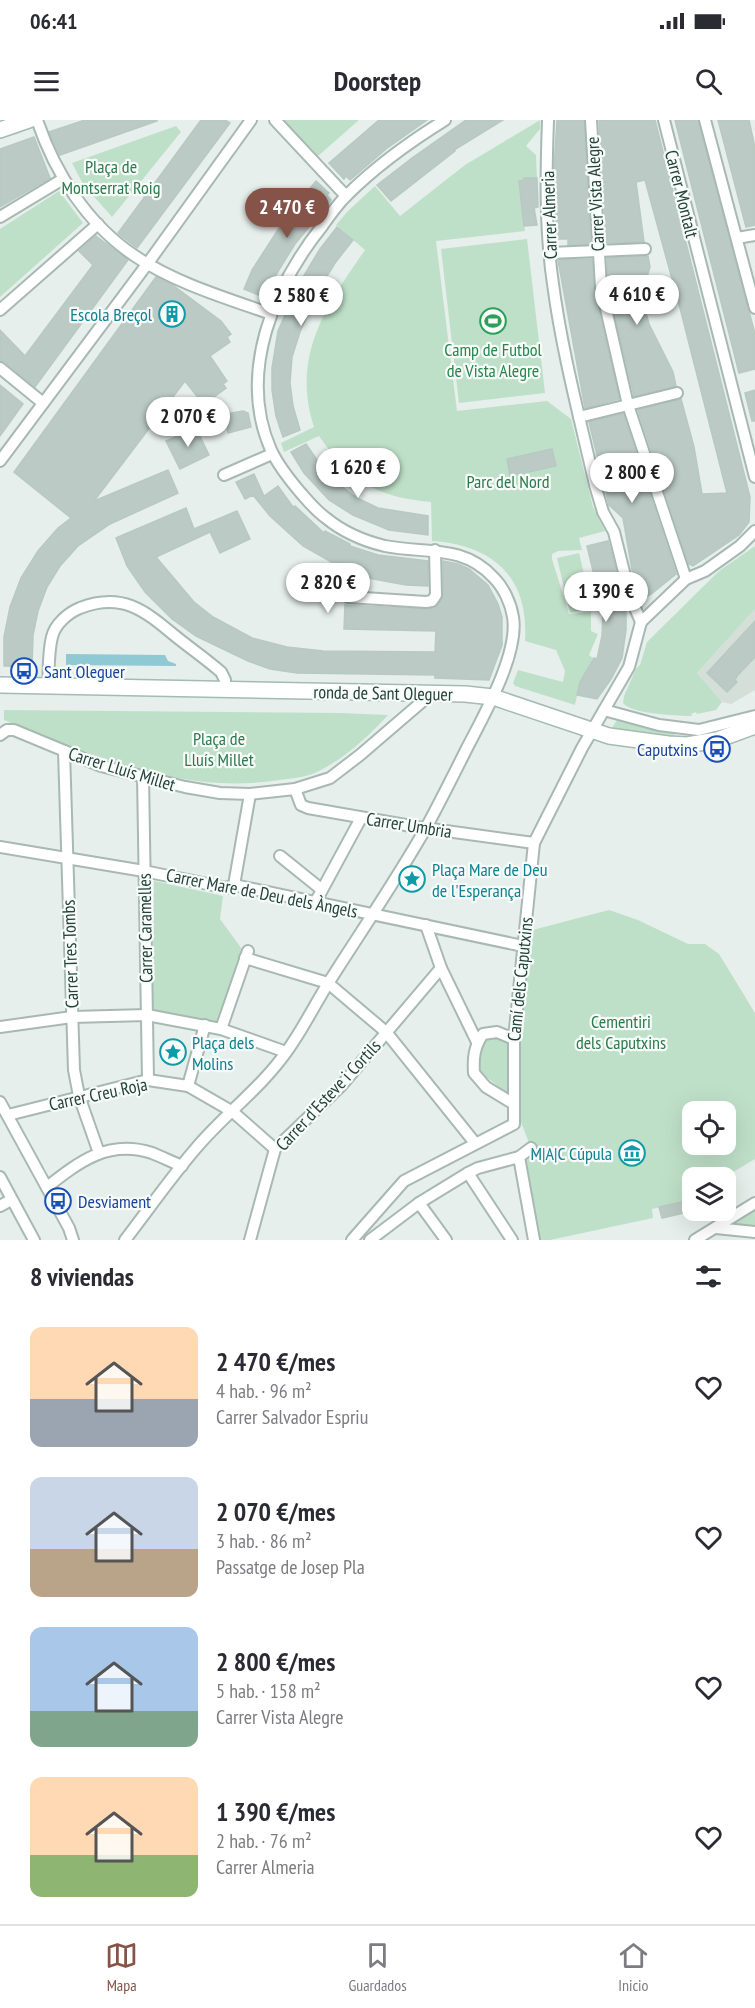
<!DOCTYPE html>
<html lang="es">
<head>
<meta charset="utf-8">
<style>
	body { margin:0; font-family:"PT Sans Narrow",sans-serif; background:#f7f7f7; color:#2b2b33; height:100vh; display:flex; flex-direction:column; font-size:22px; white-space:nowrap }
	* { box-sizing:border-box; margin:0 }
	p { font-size:20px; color:#7c7c81 }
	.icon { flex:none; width:33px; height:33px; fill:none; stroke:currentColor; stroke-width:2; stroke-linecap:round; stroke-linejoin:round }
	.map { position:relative; height:1120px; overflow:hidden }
	.panel { display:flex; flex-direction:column; background:#fff; flex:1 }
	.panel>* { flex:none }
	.tools { position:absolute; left:682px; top:981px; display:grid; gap:12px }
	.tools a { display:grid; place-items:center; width:54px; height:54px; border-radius:12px; background:#fff; box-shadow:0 6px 24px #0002; font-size:30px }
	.price { position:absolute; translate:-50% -51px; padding:0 14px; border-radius:21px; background:#fff; color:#222; font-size:20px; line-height:39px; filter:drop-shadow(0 2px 3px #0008) }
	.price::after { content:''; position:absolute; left:50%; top:36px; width:18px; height:14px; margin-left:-9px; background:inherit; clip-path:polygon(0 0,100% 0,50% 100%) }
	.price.on { background:#855347; color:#fff }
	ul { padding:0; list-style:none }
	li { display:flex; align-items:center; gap:18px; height:150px; padding:0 30px }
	li span { display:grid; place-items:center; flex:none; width:168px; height:120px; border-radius:12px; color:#555 }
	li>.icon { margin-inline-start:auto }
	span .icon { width:72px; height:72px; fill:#fffc; stroke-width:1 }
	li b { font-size:26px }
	h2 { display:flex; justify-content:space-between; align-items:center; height:72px; padding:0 30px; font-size:26px }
	.status { display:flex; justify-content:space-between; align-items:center; height:42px; padding:0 30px; background:#fff; direction:ltr }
	.status svg { height:16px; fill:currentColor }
	header { display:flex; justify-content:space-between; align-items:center; height:78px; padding:0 30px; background:#fff; font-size:27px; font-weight:700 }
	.menu { display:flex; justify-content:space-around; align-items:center; height:84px; border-top:2px solid #e1e1e2; background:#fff; font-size:16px; color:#7c7c81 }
	.menu a { display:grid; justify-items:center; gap:3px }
	.menu .on { color:#855347 }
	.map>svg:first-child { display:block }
</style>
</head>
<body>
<div class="status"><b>06:41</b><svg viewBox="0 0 49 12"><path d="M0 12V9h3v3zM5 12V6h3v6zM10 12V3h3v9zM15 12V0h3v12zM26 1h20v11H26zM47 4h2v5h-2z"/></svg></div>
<header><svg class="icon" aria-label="menu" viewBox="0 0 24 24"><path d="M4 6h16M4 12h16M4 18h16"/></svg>Doorstep<svg class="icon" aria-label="search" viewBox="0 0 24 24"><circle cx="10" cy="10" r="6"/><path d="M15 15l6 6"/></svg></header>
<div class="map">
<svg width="755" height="1120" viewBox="0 0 755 1120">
	<rect width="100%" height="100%" fill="#e6efeb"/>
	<path fill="#d4dfda" d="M755 489V570L731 584 722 582 697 553Z"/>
	<g fill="#bfe0c8" fill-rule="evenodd">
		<path d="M282 0H359L318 36Z"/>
		<path d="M540 0V9L526 26 536 35 537 58H524V60L519 61 525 111 436 121 457 291 547 281 571 299 593 387 605 411 579 418 582 430 558 431 552 434V439L569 494 591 492V511L598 514 589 535 593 538 580 562 575 585 515 566 513 563 518 550 563 562 565 551 556 530 525 521C529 457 493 425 432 421L431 382C376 377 350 361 319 316L284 332 281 323 314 307C291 236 326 186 365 130L336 105 348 91 375 66 400 96 465 45Z"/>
		<path d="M176 6 181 12 112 97 83 64 72 43Z"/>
		<path d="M59 71 83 103 0 177V109Z"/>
		<path d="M527 119 545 273 459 283 441 129Z"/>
		<path d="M755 426V489L697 553 722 582 716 590 697 594 696 592 691 594 692 596H685C671 595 632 594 623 583L624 576 636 549 640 545 647 522 719 451Z"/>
		<path d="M579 433 592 488 570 493 557 438Z"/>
		<path d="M4 590 339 593 388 595C368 617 344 639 317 652 304 658 287 659 272 661 179 674 89 634 4 600Z"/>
		<path d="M618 598 673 612 675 615 665 617 611 610Z"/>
		<path d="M154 761 223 776 220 799 242 829 217 906 152 891Z"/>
		<path d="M609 790 638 800 688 824H705L719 834 755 893V1039L725 1057 693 1058V1080L652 1089 653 1098 550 1120H534L519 1037 531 1028 514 984 525 812ZM693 992H726V1024H693Z"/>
		<path d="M495 916 510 923 509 975 478 950 477 943 484 920Z"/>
		<path d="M755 1090V1111L726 1107Z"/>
	</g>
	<path fill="#8ec9d4" d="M66 534 165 535 168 541 176 544V546L66 545Z"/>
	<g fill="#bbcac4" stroke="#b8c9c2" stroke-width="1.5">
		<path d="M85 0H157V1L60 35 49 12Z"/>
		<path d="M201 0H225L230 3 137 128 118 113Z"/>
		<path d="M379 0H427L386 29 350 60 346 56 344 59 329 43Z"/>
		<path d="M466 0H503L454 30 455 31 391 81 377 65 412 38Z"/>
		<path d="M557 0H584L591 124 568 125V119H557L554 50Z"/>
		<path d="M599 0H655L750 377 749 402 739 415 693 446 689 444 638 290 681 279 694 327 702 374 727 373 680 188 645 60 636 62 644 122 606 123Z"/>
		<path d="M675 0H698L755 214V249L739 253Z"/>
		<path d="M718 0H749L755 28V105L746 107Z"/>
		<path d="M34 17 50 58 0 87V29Z"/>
		<path d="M524 58H537L538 87 534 88 537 105 524 106 519 61 524 60Z"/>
		<path d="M316 61 329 73 327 75 331 80 295 124 277 153 268 174 262 172 261 176 244 169 252 150 287 96Z"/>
		<path d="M337 107 353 120 335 143 317 173 300 212 292 237 290 263 293 286 300 310 283 317 276 296 272 270V248L278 211 300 162 320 129Z"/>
		<path d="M96 116 128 140 35 267 5 242 0 241V210L25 236 93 145 79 131Z"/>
		<path d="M648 136 650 147 643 170V183H647L646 193 649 204 673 252 676 266 634 276 608 166 607 138Z"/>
		<path d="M592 139 594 169 619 279 585 288 558 140Z"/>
		<path d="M156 157 171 164 221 201 231 214 227 217 230 222 210 236 227 261 223 264 226 268 206 283 202 278 200 280 185 261 94 381 168 350 178 373 110 404 78 426 60 446 47 467 38 491 33 515 32 547 4 546V517L10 487 21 458 38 431 58 408 71 398 14 352Z"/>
		<path d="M0 265 23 284 0 316Z"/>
		<path d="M755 270V301H752L745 273Z"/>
		<path d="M243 291 248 293 251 307 228 313 225 294Z"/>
		<path d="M623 294 676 454 651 474 640 480 634 461 623 398 609 385 589 302Z"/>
		<path d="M196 308 209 335 180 349 166 321Z"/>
		<path d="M306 324 326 353 337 363 357 378 378 388 428 396V415L389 410 353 395 329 380 304 353 291 332Z"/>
		<path d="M552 329 556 346 510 356 507 339Z"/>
		<path d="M254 354 264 376 278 366 293 387 295 386 324 413 325 411 350 424V426L378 435 428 441V466L406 465 368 458 349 452 303 426 270 396 253 375 245 379 236 362Z"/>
		<path d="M186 388 194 409 237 391 250 419 220 433 210 412 156 437 194 482 213 497 252 518 287 527 323 531 435 532 436 511 344 509 345 485 426 489 434 488 438 485 443 476V441L458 444 469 449 488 465 498 484 502 497V525L489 560 435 558V555L297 553 270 549 248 541 196 516 172 499 145 472 127 446 116 418Z"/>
		<path d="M608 421 626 486V510L622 538 611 559 597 579 577 575 580 562 594 538 597 539 602 516 603 492 587 426Z"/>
		<path d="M755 501V537L737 556 735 560 737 562 727 572 707 553Z"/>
		<path d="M682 1082 684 1093 662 1098 659 1087Z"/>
	</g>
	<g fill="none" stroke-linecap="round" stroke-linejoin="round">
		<g stroke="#a8b8b2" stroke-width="14">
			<g id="street">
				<path d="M37 0C55 53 87 104 135 136 175 163 226 178 271 194"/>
				<path d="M275 0 346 76"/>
				<path d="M548 0C546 54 545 110 553 164 562 232 580 299 595 365L603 392 614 412 630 476 641 502"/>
				<path d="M591 0 601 167 628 285 686 459"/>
				<path d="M664 0 755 357"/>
				<path d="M705 0 755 188"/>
				<path d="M0 97 63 59"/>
				<path d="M737 118 755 115"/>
				<path d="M550 133 645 129"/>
				<path d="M0 190 98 104"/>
				<path d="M0 248 43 283"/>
				<path d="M579 297 677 273"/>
				<path d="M0 341 148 143 251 0"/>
				<path d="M224 355 272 334"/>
				<path d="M348 477 426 482 432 481 436 475 435 430"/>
				<path d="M641 502 686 459 705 451 740 426 755 411"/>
				<path d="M48 567C49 551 48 532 52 517 55 504 68 493 80 488 122 472 144 490 174 515 190 528 206 539 221 552L225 560V570"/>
				<path d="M604 590 659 605 699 610 755 596"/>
				<path d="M0 615 7 610H14L101 646 185 667 220 673 250 674 295 669 330 658 360 635 431 574"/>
				<path d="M64 631 74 950 79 976 99 1033"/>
				<path d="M143 656 148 960"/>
				<path d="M295 669 301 685 308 688 417 707 534 723"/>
				<path d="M0 727 144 751 227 768 234 765 523 826"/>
				<path d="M280 736 321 769"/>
				<path d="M234 765 250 674"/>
				<path d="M315 783 361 698"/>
				<path d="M426 805 441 848 477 922"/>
				<path d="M245 838 328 863 386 912 475 1023"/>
				<path d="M0 907 72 897 147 895 221 909 286 932"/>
				<path d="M221 909 248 831"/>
				<path d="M514 919 497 912 483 914C474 927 473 938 474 953L486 967 514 984"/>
				<path d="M188 966 205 905"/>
				<path d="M0 982 69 1108 73 1120"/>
				<path d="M8 995 148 960 188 966 233 992 275 1029"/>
				<path d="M519 1037 534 1120"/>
				<path d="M468 1053 512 1120"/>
				<path d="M0 1057 34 1120"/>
				<path d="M47 1067C79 1042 108 1019 152 1033 162 1037 172 1042 182 1046"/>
				<path d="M419 1083 446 1120"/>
				<path d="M0 1086 11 1080"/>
				<path d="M716 1108 755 1112"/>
				<path d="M125 1120C149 1089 171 1057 197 1027 225 994 262 967 287 931 303 909 315 884 329 862 362 810 397 759 427 706 441 680 454 654 467 628 484 595 519 534 513 497 511 484 504 468 494 458 463 424 426 434 385 426 364 421 343 412 326 398 316 391 308 381 300 372 289 359 278 345 271 330 237 253 274 166 323 105 330 95 337 85 346 76 374 48 411 21 445 0"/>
				<path d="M250 1120 275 1029 341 966 441 848"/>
				<path d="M352 1120 404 1061 514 1004V919L534 723 582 628 629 547 641 502"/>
				<path d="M370 1120 419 1083 468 1053 478 1048 519 1037 531 1028"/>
				<path d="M695 1120 755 1083"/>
			</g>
		</g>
		<g stroke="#a4bbb3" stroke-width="18">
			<g id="secondary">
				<path d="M0 10 29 0"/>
				<path d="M0 565 465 574 493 577 609 616 668 624 687 625 717 620 755 606"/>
			</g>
		</g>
		<use href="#street" stroke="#fff" stroke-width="10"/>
		<use href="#secondary" stroke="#fff" stroke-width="15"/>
	</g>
	<defs>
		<g id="building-ring" transform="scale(1.35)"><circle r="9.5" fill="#f7fbf9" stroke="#0f9aa8" stroke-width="1.5"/><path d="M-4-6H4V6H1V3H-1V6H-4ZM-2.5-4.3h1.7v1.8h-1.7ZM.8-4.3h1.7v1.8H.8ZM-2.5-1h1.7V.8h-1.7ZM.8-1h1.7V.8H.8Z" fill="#0f9aa8"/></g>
		<g id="stadium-ring" transform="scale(1.35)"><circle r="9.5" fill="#f7fbf9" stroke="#2e9e5b" stroke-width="1.5"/><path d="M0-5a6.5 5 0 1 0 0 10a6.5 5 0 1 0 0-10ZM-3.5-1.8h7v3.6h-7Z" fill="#2e9e5b"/></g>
		<g id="bus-ring" transform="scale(1.35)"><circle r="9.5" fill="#f7fbf9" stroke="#1a4fb4" stroke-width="1.5"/><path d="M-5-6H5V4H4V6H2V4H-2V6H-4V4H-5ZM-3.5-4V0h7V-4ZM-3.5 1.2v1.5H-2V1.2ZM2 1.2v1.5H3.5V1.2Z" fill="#1a4fb4"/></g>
		<g id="sight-ring" transform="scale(1.35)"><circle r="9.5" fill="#f7fbf9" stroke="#0f9aa8" stroke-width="1.5"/><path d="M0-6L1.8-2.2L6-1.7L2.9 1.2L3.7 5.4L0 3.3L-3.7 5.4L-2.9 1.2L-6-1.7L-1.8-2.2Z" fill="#0f9aa8"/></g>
		<g id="museum-ring" transform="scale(1.35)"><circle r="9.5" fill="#f7fbf9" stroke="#0f9aa8" stroke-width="1.5"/><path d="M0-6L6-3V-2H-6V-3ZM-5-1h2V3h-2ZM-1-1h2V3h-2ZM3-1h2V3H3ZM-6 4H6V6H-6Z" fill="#0f9aa8"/></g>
	</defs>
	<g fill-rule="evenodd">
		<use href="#building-ring" x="172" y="194"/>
		<use href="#stadium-ring" x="493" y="201"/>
		<use href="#bus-ring" x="24" y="551"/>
		<use href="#bus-ring" x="717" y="629"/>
		<use href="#sight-ring" x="412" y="759"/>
		<use href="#sight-ring" x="173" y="932"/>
		<use href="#museum-ring" x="632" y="1033"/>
		<use href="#bus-ring" x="58" y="1081"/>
	</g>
	<g text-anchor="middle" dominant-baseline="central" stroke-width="4.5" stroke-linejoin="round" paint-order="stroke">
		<g font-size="18" fill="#2d7a4b" stroke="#f7fbf9">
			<text x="111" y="46">Plaça de<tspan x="111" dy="21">Montserrat Roig</tspan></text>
			<text x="508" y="361">Parc del Nord</text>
			<text x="219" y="618">Plaça de<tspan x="219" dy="21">Lluís Millet</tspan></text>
			<text x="621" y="901">Cementiri<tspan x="621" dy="21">dels Caputxins</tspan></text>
		</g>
		<g font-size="18" fill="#24423a" stroke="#f7fbf9">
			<text transform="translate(595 74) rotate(-93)">Carrer Vista Alegre</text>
			<text transform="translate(682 74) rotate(76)">Carrer Montalt</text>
			<text transform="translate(549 95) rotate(-92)">Carrer Almeria</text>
			<text transform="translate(383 573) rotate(1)">ronda de Sant Oleguer</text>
			<text transform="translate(122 649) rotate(17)">Carrer Lluís Millet</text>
			<text transform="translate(409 705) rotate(9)">Carrer Umbria</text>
			<text transform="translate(262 773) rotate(11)">Carrer Mare de Deu dels Àngels</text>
			<text transform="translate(145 808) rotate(-91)">Carrer Caramelles</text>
			<text transform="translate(70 834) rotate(-92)">Carrer Tres Tombs</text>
			<text transform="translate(520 859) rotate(-84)">Camí dels Caputxins</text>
			<text transform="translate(98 974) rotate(-12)">Carrer Creu Roja</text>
			<text transform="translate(328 975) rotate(-47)">Carrer d'Esteve i Cortils</text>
		</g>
		<g font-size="18" fill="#0d838f" stroke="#f7fbf9" text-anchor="end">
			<text x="152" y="194">Escola Breçol</text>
			<text x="432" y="749" text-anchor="start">Plaça Mare de Deu<tspan x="432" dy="21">de l'Esperança</tspan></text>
			<text x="192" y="922" text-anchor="start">Plaça dels<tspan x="192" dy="21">Molins</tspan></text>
			<text x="612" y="1033">M|A|C Cúpula</text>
		</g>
		<g font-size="18" fill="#27864d" stroke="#f7fbf9">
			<text x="493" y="229">Camp de Futbol<tspan x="493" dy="21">de Vista Alegre</tspan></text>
		</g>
		<g font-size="18" fill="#164399" stroke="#f7fbf9" text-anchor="start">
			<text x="44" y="551">Sant Oleguer</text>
			<text x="698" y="629" text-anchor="end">Caputxins</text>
			<text x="78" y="1081">Desviament</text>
		</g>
	</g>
</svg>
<div class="tools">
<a><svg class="icon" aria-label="locate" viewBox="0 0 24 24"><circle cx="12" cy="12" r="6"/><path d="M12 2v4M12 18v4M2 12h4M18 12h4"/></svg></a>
<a><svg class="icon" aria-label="layers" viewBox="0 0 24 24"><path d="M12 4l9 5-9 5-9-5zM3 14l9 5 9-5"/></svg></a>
</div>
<b class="price on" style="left:287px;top:119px">2 470 €</b>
<b class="price" style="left:637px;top:206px">4 610 €</b>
<b class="price" style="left:301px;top:207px">2 580 €</b>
<b class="price" style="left:188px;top:328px">2 070 €</b>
<b class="price" style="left:358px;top:379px">1 620 €</b>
<b class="price" style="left:632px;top:384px">2 800 €</b>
<b class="price" style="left:328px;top:494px">2 820 €</b>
<b class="price" style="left:606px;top:503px">1 390 €</b>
</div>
<section class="panel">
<h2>8 viviendas<svg class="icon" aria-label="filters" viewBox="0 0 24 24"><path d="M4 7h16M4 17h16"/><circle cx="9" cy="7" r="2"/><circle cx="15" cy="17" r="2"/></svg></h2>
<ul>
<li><span style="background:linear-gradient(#ffd9b3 60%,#9aa5b1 0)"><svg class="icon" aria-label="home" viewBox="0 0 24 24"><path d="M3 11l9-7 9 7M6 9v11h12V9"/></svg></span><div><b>2 470 €/mes</b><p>4 hab. · 96 m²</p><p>Carrer Salvador Espriu</p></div><svg class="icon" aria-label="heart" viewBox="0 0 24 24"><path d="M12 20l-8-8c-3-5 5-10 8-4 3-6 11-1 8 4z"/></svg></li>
<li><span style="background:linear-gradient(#c9d6e8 60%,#b9a48a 0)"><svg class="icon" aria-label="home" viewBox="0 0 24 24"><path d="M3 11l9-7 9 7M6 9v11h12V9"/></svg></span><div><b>2 070 €/mes</b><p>3 hab. · 86 m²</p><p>Passatge de Josep Pla</p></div><svg class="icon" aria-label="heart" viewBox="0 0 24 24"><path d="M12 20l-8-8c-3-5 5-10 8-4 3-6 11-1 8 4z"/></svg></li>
<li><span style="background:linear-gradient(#a9c7e8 70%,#7fa58c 0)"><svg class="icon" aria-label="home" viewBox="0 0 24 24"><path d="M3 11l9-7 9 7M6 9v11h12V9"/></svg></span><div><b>2 800 €/mes</b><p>5 hab. · 158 m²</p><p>Carrer Vista Alegre</p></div><svg class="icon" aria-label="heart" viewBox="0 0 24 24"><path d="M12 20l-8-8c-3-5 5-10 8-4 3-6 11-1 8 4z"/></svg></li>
<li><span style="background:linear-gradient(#ffd9b3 65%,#8fb573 0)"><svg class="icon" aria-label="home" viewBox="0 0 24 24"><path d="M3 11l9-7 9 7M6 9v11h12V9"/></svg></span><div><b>1 390 €/mes</b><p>2 hab. · 76 m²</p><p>Carrer Almeria</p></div><svg class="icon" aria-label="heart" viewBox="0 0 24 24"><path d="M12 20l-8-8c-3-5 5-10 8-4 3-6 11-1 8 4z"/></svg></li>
</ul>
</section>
<nav class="menu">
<a class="on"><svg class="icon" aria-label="map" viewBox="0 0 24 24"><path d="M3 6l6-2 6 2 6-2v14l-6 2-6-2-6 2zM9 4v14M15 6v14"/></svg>Mapa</a>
<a><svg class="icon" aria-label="saved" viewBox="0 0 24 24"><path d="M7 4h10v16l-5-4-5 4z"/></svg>Guardados</a>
<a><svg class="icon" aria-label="home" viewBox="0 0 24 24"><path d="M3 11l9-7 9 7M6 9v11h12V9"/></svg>Inicio</a>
</nav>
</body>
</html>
